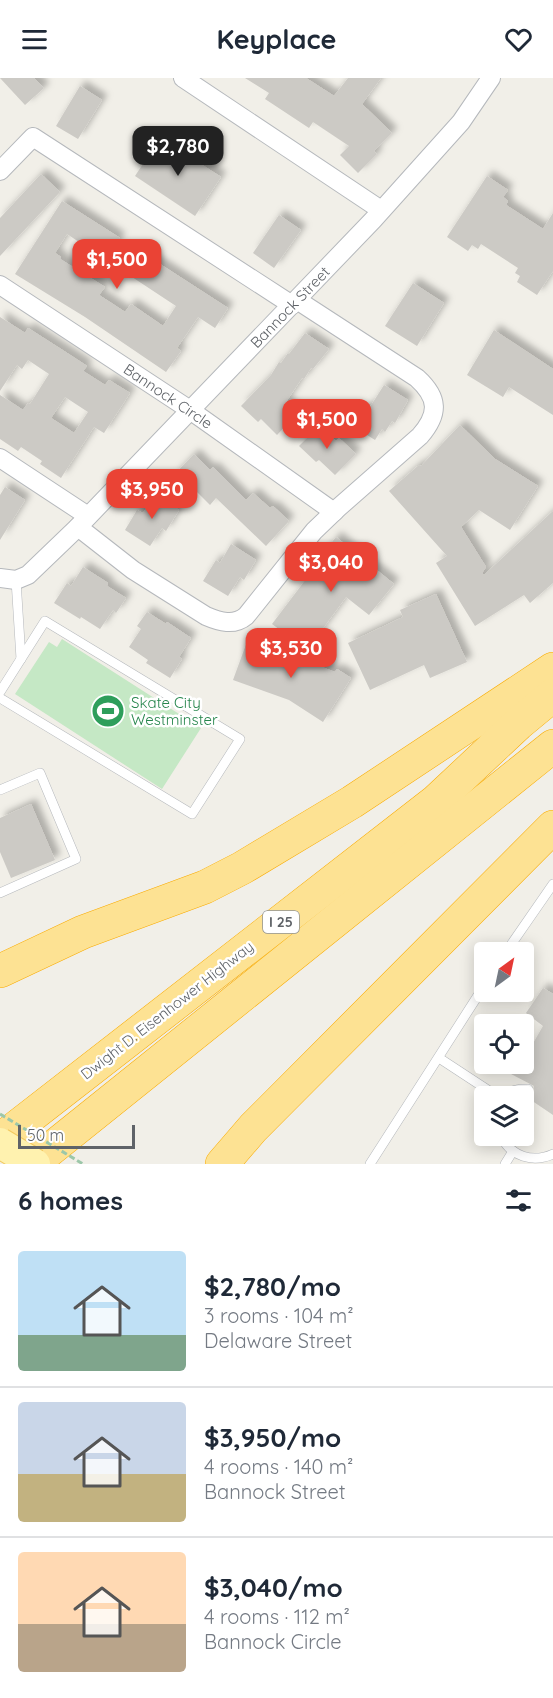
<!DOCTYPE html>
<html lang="en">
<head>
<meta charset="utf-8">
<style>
	body { margin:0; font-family:Quicksand,sans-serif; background:#f6f6f7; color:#1f2937; height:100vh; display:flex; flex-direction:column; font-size:22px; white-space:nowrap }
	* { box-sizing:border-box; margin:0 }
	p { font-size:20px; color:#747a83 }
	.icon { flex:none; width:33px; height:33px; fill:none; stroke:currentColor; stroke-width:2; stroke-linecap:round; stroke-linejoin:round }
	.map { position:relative; height:1086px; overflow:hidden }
	.details { display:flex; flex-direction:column; background:#fff; flex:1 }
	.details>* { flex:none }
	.needle { width:39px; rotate:33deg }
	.controls { position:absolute; left:474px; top:864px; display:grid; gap:12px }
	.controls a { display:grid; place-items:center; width:60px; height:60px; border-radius:6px; background:#fff; box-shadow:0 3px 15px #0003; font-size:30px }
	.scale { position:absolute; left:18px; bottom:15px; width:117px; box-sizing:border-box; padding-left:6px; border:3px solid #5f6368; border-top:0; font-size:16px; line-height:21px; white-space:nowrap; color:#5f6368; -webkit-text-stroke:4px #fff; paint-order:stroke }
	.price { position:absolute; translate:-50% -51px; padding:0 14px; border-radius:12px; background:#ea4335; color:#fff; font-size:20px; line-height:39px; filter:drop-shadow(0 2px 3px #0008) }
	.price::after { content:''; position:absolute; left:50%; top:36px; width:18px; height:14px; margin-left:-9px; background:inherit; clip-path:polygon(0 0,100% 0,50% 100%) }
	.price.active { background:#222; color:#fff }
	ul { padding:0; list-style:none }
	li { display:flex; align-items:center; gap:18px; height:150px; padding:0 18px }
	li+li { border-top:2px solid #e0e1e3 }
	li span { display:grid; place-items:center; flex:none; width:168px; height:120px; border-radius:6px; color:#555 }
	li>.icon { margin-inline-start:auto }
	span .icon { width:72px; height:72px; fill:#fffc; stroke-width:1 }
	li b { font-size:26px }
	h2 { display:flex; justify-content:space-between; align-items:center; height:72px; padding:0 18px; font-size:26px }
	header { display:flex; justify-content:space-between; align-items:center; height:78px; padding:0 18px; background:#fff; font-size:27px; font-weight:700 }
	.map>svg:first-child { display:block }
</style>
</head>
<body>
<header><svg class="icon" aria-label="menu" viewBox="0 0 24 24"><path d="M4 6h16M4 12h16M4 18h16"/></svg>Keyplace<svg class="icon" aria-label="heart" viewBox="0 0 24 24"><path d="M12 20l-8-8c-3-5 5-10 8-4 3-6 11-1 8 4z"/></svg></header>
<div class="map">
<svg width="553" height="1086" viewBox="0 0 553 1086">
	<defs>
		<filter id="shadow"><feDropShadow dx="5.5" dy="-5.5" stdDeviation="3" flood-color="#0004"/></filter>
	</defs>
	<rect width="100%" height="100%" fill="#f1efe8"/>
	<path fill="#c5e8c5" d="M62 561 201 650 162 711 15 616 49 564 57 569Z"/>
	<g fill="#cccac5" fill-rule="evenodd" filter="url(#shadow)">
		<path d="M0 0H34L44 10 25 27Z"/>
		<path d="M245 0H306L334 18 348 0H381L362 26 392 55 374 73 377 76 358 95 340 77 349 68 313 44 309 50 265 21 269 15Z"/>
		<path d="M80 8 102 22 78 61 56 48Z"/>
		<path d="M160 60 221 99 195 138 135 98Z"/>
		<path d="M41 96 60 114 0 178V140Z"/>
		<path d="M487 98 508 112 503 119 508 123 506 127 543 151 553 135V193L537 217 517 204 520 198 515 195 518 190 481 166 478 171 472 167 468 173 447 159Z"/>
		<path d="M62 123 120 160 106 182 67 156 55 175 61 179 60 181 105 209 99 217 125 234 131 226 163 248 176 228 129 197 143 175 228 230 215 250 198 239 177 270 181 273 166 294 85 239 15 196Z"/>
		<path d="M279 137 301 152 274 190 253 175Z"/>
		<path d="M413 205 444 225 417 268 385 248Z"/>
		<path d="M0 239 25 255 28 250 64 273 87 288 83 293 105 307 109 302 130 315 104 355 94 349 61 400 40 386 42 383 21 369 18 373 0 361V317L23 332 28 325 30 326 49 296 28 282 22 291 17 287 0 313ZM65 319 88 334 74 355 51 340Z"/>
		<path d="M494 252 553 291V337L509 309 503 319 467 297Z"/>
		<path d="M305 255 329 271 313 291 311 290 304 301 302 300 286 324 298 335 277 357 261 341 258 344 241 328 271 297 279 284 281 285 288 275 289 276Z"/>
		<path d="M384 307 408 322 395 345 392 343 385 354 382 351 375 362 351 347 358 336 361 338 368 327 370 329Z"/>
		<path d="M320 347 336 363 339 360 356 376 335 397 319 382 316 384 299 368Z"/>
		<path d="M460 347 495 381 538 408 510 452 479 432 461 449 486 489 482 495 484 497 553 433V505L530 525 524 517 475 548 436 485 447 478 389 413 419 387 421 388Z"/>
		<path d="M194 376 210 392 213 389 246 422 253 415 270 430 273 428 289 443 266 468 216 420 210 427 193 410 190 413 174 397Z"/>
		<path d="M5 409 25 422 0 462V417Z"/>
		<path d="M155 417 179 432 166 453 162 450 150 468 125 452 137 432 143 435Z"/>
		<path d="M336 459 394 506 369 537 346 519 307 572 272 546 313 492 311 491Z"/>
		<path d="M231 466 256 482 244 502 240 499 228 518 203 503 216 482 220 485Z"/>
		<path d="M83 489 108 505 107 508 126 520 116 535 113 532 100 551 81 539 80 541 54 525 67 505 71 508Z"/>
		<path d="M436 516 467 584 430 600 424 587 370 612 348 565 403 539 400 532Z"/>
		<path d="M147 534 166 546 167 544 191 560 179 579 182 581 170 600 146 585 148 582 129 569 141 551 137 548Z"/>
		<path d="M248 561 335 594 337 591 351 600 323 644 289 622 233 602Z"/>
		<path d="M31 726 55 782 11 800 0 774V740Z"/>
		<path d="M543 910 553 916V1037L525 1018 534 1015V1008L511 996 509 986H524V981L543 948 526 935Z"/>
	</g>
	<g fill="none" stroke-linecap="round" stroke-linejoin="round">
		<g stroke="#b5b8bc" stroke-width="10">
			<g id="service">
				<path d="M16 502 21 581"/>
				<path d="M0 614 45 543 240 661 192 736 0 620"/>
				<path d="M0 712 40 695 76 781 0 815"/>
				<path d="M506 874 553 806"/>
				<path d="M439 980 497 1018"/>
				<path d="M503 1018C511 1012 518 1011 528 1011"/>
				<path d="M501 1058C511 1079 533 1085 553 1076"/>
				<path d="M370 1086 484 908"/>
				<path d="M505 1086 513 1073"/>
			</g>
		</g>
		<g stroke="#b5b8bc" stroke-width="20">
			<g id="minor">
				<path d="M183 0 381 132"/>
				<path d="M0 93 33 59 292 227"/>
				<path d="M0 207 190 332 334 434"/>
				<path d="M0 380 88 438"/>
				<path d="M78 449 133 492 206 538C220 544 234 548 246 538L314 453 338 430 420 358C439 336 439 320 417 300L297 222"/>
				<path d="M0 500 16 502 28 497 78 449 373 142 461 44 491 0"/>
			</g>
		</g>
		<g stroke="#f9ab00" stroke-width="34">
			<g id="motorway">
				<path d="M0 893 83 854 205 809 242 790 352 724 553 591"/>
				<path d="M0 1062 436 723 518 646 553 617"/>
				<path d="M32 1086 553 668"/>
				<path d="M222 1086 253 1050 553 749"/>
			</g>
		</g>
		<use href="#service" stroke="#fff" stroke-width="9"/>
		<use href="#minor" stroke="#fff" stroke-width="18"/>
		<use href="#motorway" stroke="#fde293" stroke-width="33"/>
		<g stroke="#f2c960" stroke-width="32" stroke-linecap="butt">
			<path id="primary-bridge" d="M0 1065 35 1086"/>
		</g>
		<path stroke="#9cc7a9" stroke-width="3" stroke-dasharray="6 3" stroke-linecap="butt" d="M0 1036 83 1086"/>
		<use href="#primary-bridge" stroke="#fff2af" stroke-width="30"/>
	</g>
	<defs>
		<g id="stadium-disc" transform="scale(1.725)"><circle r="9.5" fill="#2e9e5b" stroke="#fff"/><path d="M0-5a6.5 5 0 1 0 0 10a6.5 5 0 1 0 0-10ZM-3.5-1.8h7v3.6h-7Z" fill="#fff"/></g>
	</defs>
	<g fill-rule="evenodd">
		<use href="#stadium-disc" x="108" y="633"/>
	</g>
	<g text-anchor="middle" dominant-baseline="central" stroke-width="5" stroke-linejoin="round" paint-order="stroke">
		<rect fill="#fff" stroke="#8f9295" stroke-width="1.5" x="263" y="833" width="36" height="22" rx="4.5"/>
		<g font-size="14" font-weight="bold" fill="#5f6368">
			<text x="281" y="844">I 25</text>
		</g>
		<g font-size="15" fill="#5f6368" stroke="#fff">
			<text transform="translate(290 229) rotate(-46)">Bannock Street</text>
			<text transform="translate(168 318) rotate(34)">Bannock Circle</text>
			<text transform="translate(167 932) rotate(-38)">Dwight D. Eisenhower Highway</text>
		</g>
		<g font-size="15" fill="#27864d" stroke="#fff" text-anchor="start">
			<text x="131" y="624">Skate City<tspan x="131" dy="17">Westminster</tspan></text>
		</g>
	</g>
</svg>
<div class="controls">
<a><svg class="needle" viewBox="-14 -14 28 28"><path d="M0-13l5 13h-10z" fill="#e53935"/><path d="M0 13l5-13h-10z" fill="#747a83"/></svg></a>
<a><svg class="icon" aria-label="locate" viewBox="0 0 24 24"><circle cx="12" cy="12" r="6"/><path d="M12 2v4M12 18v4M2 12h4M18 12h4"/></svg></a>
<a><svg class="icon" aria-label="layers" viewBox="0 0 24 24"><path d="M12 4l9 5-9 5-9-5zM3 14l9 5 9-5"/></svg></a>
</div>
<div class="scale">50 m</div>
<b class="price active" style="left:178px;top:99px">$2,780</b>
<b class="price" style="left:117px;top:212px">$1,500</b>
<b class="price" style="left:327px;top:372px">$1,500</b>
<b class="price" style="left:152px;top:442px">$3,950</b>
<b class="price" style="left:331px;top:515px">$3,040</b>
<b class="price" style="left:291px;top:601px">$3,530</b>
</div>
<section class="details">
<h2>6 homes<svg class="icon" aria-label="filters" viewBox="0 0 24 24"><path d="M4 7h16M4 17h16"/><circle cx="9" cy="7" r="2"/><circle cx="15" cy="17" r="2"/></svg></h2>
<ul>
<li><span style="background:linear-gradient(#bfe0f5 70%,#7fa58c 0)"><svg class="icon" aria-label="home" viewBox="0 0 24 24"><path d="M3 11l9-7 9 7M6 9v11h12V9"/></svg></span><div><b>$2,780/mo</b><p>3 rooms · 104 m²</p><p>Delaware Street</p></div></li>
<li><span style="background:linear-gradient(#c9d6e8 60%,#c2b280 0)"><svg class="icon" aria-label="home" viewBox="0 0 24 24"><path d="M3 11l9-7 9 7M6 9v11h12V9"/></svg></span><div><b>$3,950/mo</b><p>4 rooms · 140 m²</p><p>Bannock Street</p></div></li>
<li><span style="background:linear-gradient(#ffd9b3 60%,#b9a48a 0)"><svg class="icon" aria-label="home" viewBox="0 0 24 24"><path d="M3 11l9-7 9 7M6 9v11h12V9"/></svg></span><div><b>$3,040/mo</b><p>4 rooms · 112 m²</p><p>Bannock Circle</p></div></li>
</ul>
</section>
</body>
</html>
